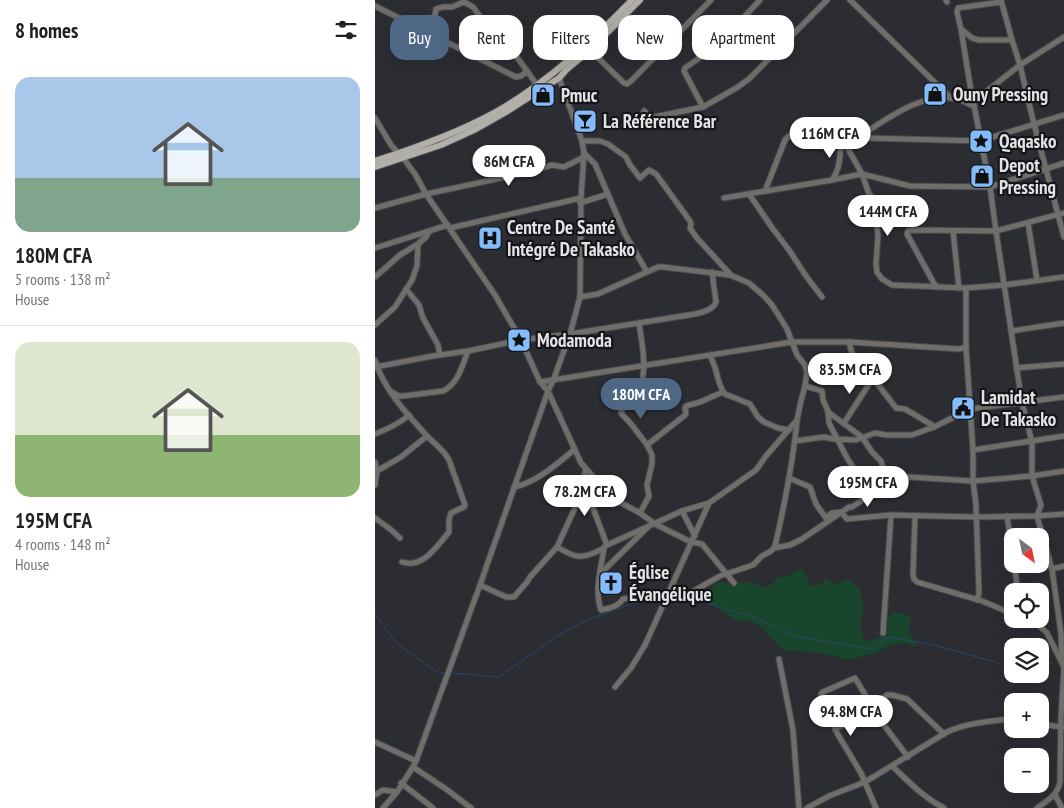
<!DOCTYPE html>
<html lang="en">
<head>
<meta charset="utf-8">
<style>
	body { margin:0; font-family:"PT Sans Narrow",sans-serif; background:#f2f2f2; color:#202124; height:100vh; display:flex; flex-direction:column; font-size:19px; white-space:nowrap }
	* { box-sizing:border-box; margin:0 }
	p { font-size:16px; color:#757577 }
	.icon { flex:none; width:28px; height:28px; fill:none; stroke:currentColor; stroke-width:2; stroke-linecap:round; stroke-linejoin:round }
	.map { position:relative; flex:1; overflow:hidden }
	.panel { display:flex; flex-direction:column; background:#fff; width:375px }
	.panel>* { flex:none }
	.hud { position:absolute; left:15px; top:15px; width:475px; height:45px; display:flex; gap:10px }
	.needle { width:32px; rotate:147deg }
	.tools { position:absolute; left:629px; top:528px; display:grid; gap:10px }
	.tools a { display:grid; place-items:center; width:45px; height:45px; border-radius:10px; background:#fff; box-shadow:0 5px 20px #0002; font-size:25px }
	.price { position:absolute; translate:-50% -42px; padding:0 11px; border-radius:18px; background:#fff; color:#222; font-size:16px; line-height:32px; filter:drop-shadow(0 1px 2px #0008) }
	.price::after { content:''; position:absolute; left:50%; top:30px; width:15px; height:11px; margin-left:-8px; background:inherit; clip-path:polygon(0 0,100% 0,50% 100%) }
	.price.on { background:#4d6785; color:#fff }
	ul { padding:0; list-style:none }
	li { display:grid; align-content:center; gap:10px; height:265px; padding:0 15px }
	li+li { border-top:1px solid #e0e0e0 }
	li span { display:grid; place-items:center; height:155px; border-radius:15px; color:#555 }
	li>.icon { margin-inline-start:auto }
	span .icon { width:90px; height:90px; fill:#fffc; stroke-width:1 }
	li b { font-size:21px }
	h2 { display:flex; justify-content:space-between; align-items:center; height:60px; padding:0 15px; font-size:21px }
	.pill { padding:0 18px; border-radius:15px; background:#fff; box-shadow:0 5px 20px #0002; font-size:18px; line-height:45px }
	.pill.on { background:#4d6785; color:#fff }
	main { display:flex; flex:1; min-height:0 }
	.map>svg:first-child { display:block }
</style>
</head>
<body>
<main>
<section class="panel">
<h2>8 homes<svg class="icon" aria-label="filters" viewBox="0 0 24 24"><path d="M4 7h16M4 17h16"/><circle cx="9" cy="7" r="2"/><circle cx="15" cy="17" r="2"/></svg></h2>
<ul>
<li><span style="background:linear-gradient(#a9c7e8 65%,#7fa58c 0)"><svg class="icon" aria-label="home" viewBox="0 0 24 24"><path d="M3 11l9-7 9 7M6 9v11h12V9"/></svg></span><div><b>180M CFA</b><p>5 rooms · 138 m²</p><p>House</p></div></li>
<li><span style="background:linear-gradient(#dfe7d0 60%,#8fb573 0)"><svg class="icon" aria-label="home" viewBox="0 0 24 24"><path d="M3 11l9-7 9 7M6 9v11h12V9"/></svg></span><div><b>195M CFA</b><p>4 rooms · 148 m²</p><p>House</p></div></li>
</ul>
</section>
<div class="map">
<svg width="689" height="808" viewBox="0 0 689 808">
	<rect width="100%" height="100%" fill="#2c2d33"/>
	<path fill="#19452d" d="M426 569 436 585 438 586 445 585 451 578C461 585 461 586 472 579L484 588C485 592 488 599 488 604 489 618 481 626 490 640L496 641 507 636 511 630 514 615 519 612 536 616 534 632 542 644V647L530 643 517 644 501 653 477 659H468L451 654 410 650 395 638 388 628 375 621H365L359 619 335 604C330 595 335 590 341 583L377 582 387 587 397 585 403 576 408 578C413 576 422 570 426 569Z"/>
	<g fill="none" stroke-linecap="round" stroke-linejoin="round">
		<g stroke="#2a4667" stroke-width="1">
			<path d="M293 599 312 597 378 617 420 636 494 649 514 637 559 645 627 664H638"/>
			<path d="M0 614 21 643 62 672 70 673"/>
			<path d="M665 663H677"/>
			<path d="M76 673 124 677 182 636 210 621 256 604 287 600"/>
		</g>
		<g stroke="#494a50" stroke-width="7">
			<g id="minor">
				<path d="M475 0 576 98"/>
				<path d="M571 0 572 2"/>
				<path d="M626 0 637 40 645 65 659 124 689 237"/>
				<path d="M626 2 583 8 582 13 586 29 595 85 615 187 621 231 647 403 657 442V476L666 505 662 516 677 569 686 633 687 663 689 668 686 716 685 782C682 796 673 800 662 808"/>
				<path d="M0 6 141 77 146 76 152 71 162 85"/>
				<path d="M586 29 597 38 604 40H637"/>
				<path d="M48 30 60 15 61 9 68 7H77L89 2 98 7 112 26 136 49 152 71"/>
				<path d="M215 50 249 83 252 84 257 80 336 0"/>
				<path d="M598 102 645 65 689 37"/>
				<path d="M328 107 309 71 310 68 343 45 385 0"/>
				<path d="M269 111 273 115 279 117 328 107 363 87 375 78 452 0"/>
				<path d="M0 118 16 145 24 154"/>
				<path d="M475 138 472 147 487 174 535 186 615 187 689 163"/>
				<path d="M482 138C511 120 549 89 585 100 590 101 594 105 599 106"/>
				<path d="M207 141H225L233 144 251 157 255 165 265 178 274 170 281 174 315 221 316 224 315 228 322 238 355 274"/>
				<path d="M209 153 220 164 250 234 272 272"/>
				<path d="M28 158 40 174 51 194 120 295 146 340 165 382 173 391 206 463 237 498 265 513 280 524 316 542 327 544 359 583"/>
				<path d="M457 180C465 169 465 157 466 143"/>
				<path d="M390 191 410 140 414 136 605 141 689 115"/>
				<path d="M374 194 398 229 414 250 431 276 447 297"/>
				<path d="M349 198 457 180 487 174 494 194 498 198 500 206 503 236 501 264 502 272 507 279 517 285 591 288"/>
				<path d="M205 203 233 194"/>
				<path d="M0 208 51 194 155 172 177 165 189 167 209 157"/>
				<path d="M653 223 662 280"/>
				<path d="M75 228 206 198"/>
				<path d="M578 231 584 288"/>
				<path d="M0 248 73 225"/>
				<path d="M0 277 25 255 43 244"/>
				<path d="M561 287 532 234 533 231 535 230 621 231 689 213"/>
				<path d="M31 289 44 305 48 318 63 345 65 355"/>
				<path d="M264 323C267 344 273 370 264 390 260 398 251 404 246 411V413L257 425 272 445 277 455V464L272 485 274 496 265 513"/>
				<path d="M0 325 20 307 37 280 42 266 43 244 51 237 54 232"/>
				<path d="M636 331 689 323"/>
				<path d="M474 342 478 357 482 364 490 373 498 378 521 408 530 409 557 425 559 427"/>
				<path d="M335 355C338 362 341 369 342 375 344 382 345 388 350 394L375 404 383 417 389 422 403 428 414 430"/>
				<path d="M0 360C9 390 32 414 53 437 60 444 69 450 74 460L90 505 89 507 76 513 74 520V532C62 546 48 569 27 562"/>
				<path d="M0 367 58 356 93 351 146 340 195 334 320 314C328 312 338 310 341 302L337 272"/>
				<path d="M641 368 689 364"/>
				<path d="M165 382 417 342H474L584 349 591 347"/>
				<path d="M15 391 24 396H28L68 391C83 384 87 366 93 351"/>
				<path d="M453 412 487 437 497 452 506 461 508 468 514 475"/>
				<path d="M469 423 498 378"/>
				<path d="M0 434C13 429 24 424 34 415"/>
				<path d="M420 441 449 437 458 439 481 440 500 433 511 435H537L559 427 595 409 689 397"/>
				<path d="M272 445 309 416 311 414 310 408 311 406 325 402 348 392"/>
				<path d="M598 450 689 436"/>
				<path d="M0 462 2 471 0 485"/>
				<path d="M2 471 26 457 52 436"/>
				<path d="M485 477 495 474 501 475 598 481 657 476 689 471"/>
				<path d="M414 478 435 487 441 504 451 518 457 513 466 512 472 519 516 515 602 517 662 516 689 514"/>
				<path d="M208 482 232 545"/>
				<path d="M139 487C161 483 183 463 200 449"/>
				<path d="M307 511 320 536"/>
				<path d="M540 516 538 574 539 579 542 582 607 601 638 614"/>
				<path d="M632 516 638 556"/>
				<path d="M0 518 15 529 25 538"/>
				<path d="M182 547C198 556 203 560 221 552 226 550 228 549 232 545L307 511 334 503 381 470 391 456 422 420 426 401 430 386 432 372 430 365 422 355 412 329 404 316 397 305 388 295 374 283 355 275 288 267H283L223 294 205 297"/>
				<path d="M229 548C226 569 219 590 226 610 234 608 243 607 248 599L286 594 298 596 315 593 345 576 378 565 387 556 396 551 399 548 401 542C410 502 418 462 422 421"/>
				<path d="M399 548 415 545 427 539 474 507H477L489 499 492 496V489L472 458 454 423 453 411 448 400 447 391 430 386"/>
				<path d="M639 564 643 591"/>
				<path d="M677 569 689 566"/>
				<path d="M226 577 230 569 273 527"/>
				<path d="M105 585 131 597H139L152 582 155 577 182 547 205 497 207 481 211 470"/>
				<path d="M602 600 604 593 601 505 598 481V450L591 347V288L629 285 689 277"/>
				<path d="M657 619 672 633 686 661"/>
				<path d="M508 633 516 515"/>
				<path d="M404 659 418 730 424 808"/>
				<path d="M240 687 256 668 270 645 334 503"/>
				<path d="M665 724 687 727"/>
				<path d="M460 729 482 718 512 695H517L532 699 569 734"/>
				<path d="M0 742 41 761"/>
				<path d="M517 766C533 781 549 798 569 808"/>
				<path d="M38 767 71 789 96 808"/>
				<path d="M26 783 58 808"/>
				<path d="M0 795 8 790 22 792"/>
				<path d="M680 795 687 808"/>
				<path d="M8 808 22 792 38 767 41 761 105 585 173 391 178 381 195 334 205 297 206 198 209 153 207 141 184 78"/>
				<path d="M432 808 454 796 490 782 572 732C591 723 612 722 633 719L638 720"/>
				<path d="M501 808 486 773 462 733 446 698V694L448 692 480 678 497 706 502 716 533 757"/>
			</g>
		</g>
		<g stroke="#494a50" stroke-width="8">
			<g id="major">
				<path d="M0 161C41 148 83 133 121 112 172 83 216 42 257 0"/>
				<path d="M0 167 66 145 101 129 131 112 184 78 191 70 215 50 265 0"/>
			</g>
		</g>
		<use href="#minor" stroke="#6f6e6b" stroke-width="5"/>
		<use href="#major" stroke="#b1afa8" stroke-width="6"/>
	</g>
	<defs>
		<g id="shop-square" transform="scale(1.25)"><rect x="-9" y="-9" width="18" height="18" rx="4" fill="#84bcfb" stroke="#151518"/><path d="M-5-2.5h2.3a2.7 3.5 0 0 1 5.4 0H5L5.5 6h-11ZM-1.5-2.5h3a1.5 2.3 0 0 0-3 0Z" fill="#111"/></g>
		<g id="bar-square" transform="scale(1.25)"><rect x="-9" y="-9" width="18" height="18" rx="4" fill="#84bcfb" stroke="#151518"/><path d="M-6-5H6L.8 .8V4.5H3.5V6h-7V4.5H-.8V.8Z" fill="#111"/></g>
		<g id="sight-square" transform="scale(1.25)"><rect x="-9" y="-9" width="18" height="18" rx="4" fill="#84bcfb" stroke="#151518"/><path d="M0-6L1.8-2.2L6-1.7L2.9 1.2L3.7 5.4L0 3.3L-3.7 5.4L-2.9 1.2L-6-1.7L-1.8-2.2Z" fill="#111"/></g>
		<g id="hospital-square" transform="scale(1.25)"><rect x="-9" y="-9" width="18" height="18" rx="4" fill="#84bcfb" stroke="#151518"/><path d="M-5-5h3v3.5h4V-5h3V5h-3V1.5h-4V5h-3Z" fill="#111"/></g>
		<g id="civic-square" transform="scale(1.25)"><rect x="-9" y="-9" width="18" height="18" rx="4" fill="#84bcfb" stroke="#151518"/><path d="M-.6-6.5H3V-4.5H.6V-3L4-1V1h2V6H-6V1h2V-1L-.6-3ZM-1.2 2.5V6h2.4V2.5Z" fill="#111"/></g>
		<g id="church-square" transform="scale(1.25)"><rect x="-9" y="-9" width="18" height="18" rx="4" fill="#84bcfb" stroke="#151518"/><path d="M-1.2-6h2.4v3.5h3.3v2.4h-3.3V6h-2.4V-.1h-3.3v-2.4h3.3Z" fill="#111"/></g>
	</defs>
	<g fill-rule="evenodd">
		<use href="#shop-square" x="560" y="94"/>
		<use href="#shop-square" x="168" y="95"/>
		<use href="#bar-square" x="210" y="121"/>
		<use href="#sight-square" x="606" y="141"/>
		<use href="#shop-square" x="607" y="176"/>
		<use href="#hospital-square" x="115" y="238"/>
		<use href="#sight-square" x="144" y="340"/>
		<use href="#civic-square" x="588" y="408"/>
		<use href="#church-square" x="236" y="583"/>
	</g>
	<g text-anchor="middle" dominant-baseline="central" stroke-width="4.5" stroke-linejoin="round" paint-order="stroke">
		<g font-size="19" font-weight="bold" fill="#e2e3e7" stroke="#151518" text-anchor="start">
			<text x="578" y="94">Ouny Pressing</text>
			<text x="186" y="95">Pmuc</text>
			<text x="228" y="121">La Référence Bar</text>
			<text x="624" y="141">Qaqasko</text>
			<text x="624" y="165">Depot<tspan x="624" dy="22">Pressing</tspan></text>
			<text x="132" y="227">Centre De Santé<tspan x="132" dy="22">Intégré De Takasko</tspan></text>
			<text x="162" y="340">Modamoda</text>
			<text x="606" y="397">Lamidat<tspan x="606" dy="22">De Takasko</tspan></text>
			<text x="254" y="572">Église<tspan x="254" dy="22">Évangélique</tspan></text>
		</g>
	</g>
</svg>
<div class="tools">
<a><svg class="needle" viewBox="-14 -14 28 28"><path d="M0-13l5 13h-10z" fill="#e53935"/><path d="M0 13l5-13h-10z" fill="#757577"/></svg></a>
<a><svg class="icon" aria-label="locate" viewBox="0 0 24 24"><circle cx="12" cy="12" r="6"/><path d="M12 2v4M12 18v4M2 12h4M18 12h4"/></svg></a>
<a><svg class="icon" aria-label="layers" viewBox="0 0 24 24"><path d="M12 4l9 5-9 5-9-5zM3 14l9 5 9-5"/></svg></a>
<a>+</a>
<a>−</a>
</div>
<b class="price" style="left:455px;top:159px">116M CFA</b>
<b class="price" style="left:134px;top:187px">86M CFA</b>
<b class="price" style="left:513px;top:237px">144M CFA</b>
<b class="price" style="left:475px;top:395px">83.5M CFA</b>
<b class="price on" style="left:266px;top:420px">180M CFA</b>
<b class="price" style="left:493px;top:508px">195M CFA</b>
<b class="price" style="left:210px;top:517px">78.2M CFA</b>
<b class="price" style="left:476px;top:737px">94.8M CFA</b>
<div class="hud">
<a class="pill on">Buy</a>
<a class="pill">Rent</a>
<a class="pill">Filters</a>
<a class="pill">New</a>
<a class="pill">Apartment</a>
</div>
</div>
</main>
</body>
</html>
